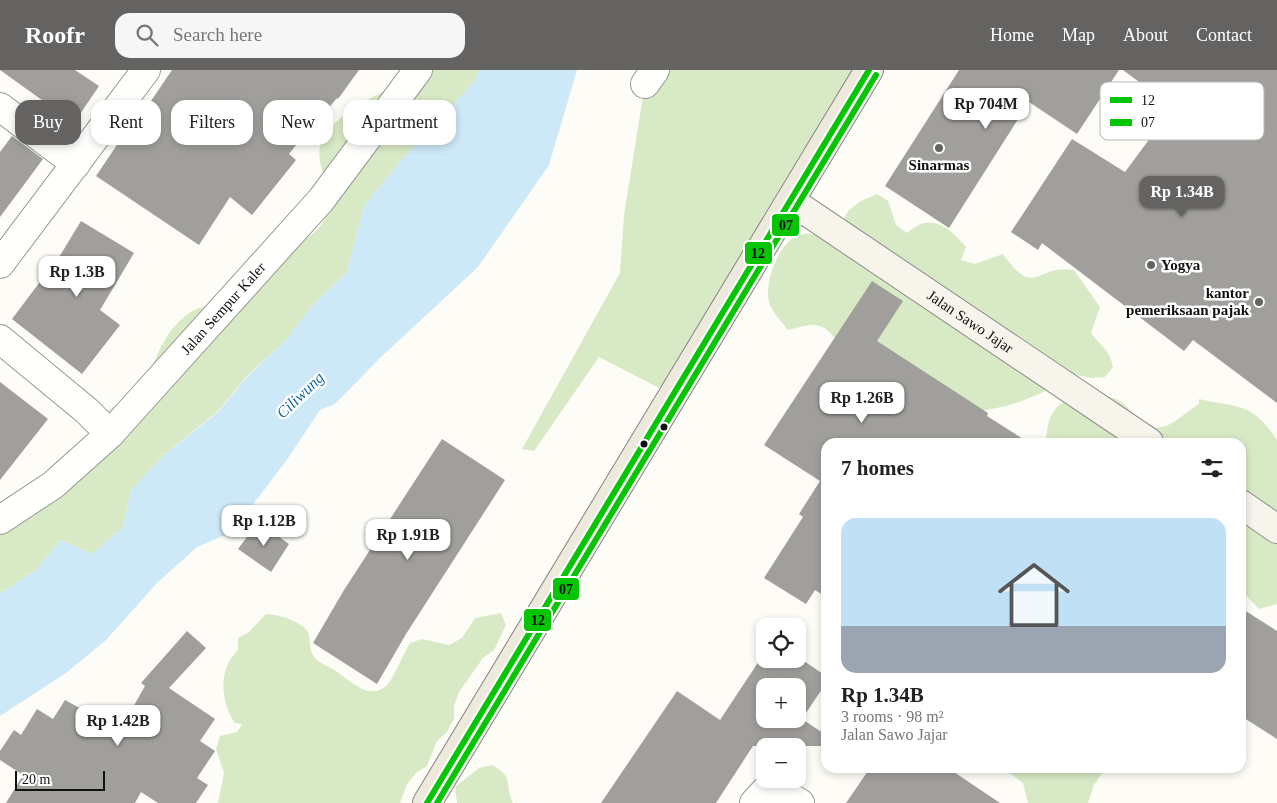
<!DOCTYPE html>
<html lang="en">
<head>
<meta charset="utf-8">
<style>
	body { margin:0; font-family:"Times New Roman",serif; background:#f6f6f6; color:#222; height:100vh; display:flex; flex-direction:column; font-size:19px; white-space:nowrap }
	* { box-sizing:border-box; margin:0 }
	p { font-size:16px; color:#767676 }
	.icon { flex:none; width:28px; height:28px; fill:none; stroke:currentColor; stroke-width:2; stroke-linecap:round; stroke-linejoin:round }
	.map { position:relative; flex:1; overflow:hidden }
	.side { position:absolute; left:821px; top:368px; width:425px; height:335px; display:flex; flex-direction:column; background:#fff; border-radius:15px; box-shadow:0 2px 8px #0003 }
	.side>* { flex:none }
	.banner { position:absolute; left:15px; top:30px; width:475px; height:45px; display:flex; gap:10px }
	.buttons { position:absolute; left:756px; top:548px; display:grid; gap:10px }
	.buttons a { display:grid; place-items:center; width:50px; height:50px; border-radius:10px; background:#fff; box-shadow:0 2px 8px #0003; font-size:25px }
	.scale { position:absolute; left:15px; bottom:12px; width:90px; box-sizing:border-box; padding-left:5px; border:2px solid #111; border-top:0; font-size:14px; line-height:18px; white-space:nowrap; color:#111; -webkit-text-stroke:4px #fff; paint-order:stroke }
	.price { position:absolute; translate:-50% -42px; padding:0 11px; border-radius:10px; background:#fff; color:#222; font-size:16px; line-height:32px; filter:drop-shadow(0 1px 2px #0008) }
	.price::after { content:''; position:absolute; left:50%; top:30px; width:15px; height:11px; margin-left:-8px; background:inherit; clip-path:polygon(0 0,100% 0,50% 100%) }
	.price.selected { background:#646362; color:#fff }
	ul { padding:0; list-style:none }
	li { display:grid; align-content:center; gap:10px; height:265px; padding:0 20px }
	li+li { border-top:1px solid #e0e0e0 }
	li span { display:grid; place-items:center; height:155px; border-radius:15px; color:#555 }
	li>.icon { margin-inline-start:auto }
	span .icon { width:90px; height:90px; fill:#fffc; stroke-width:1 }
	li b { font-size:21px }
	h2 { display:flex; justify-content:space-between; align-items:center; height:60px; padding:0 20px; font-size:21px }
	.pill { padding:0 18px; border-radius:15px; background:#fff; box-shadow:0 2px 8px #0003; font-size:18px; line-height:45px }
	.pill.selected { background:#646362; color:#fff }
	header { display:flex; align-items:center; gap:30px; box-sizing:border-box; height:70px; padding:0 25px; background:#646362; color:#fff }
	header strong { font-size:24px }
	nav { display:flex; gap:28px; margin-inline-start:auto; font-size:18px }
	.search { width:350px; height:45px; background:#f6f6f6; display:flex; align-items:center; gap:12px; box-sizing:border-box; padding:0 18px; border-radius:15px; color:#767676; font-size:19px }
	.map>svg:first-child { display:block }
</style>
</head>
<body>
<header>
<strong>Roofr</strong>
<div class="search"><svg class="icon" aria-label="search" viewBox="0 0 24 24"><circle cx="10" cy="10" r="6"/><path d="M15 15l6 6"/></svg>Search here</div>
<nav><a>Home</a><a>Map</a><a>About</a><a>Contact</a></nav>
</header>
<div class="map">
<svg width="1277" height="733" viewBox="0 0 1277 733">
	<rect width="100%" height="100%" fill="#fdfcf7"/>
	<g fill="#d8eac5">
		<path d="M413 0H480L474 12 403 88 364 136 347 202 312 236 286 270 248 305 218 341 164 385 131 420 123 457 92 484 61 470 37 499 0 524V442C23 424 46 407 68 387 84 373 95 354 111 339 116 334 124 332 130 327 157 303 155 271 184 247 195 237 209 236 222 230 242 221 267 190 287 178 299 170 312 168 321 155 343 125 310 95 322 71 341 34 385 28 413 0Z"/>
		<path d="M655 0H869L663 320 599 287 534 381 522 379 620 203 624 145 645 14Z"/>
		<path d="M877 124 888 131 896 155 907 163C931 141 949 157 966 177L961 190 975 194 1003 184C1036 230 1034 194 1074 200L1100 237 1091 263C1101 277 1109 278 1113 297L1105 307 1091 308 1076 305C1043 323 1010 340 972 341L838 273C822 249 813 254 788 260 782 252 773 243 770 235 762 216 779 170 800 165 810 162 816 165 825 170L841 154 848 141 861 131Z"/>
		<path d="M1100 326C1105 327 1111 327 1116 329 1133 336 1139 361 1162 357 1174 355 1188 340 1199 334V329C1239 338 1252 332 1277 370V534L1259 539 1241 520V372H1046C1048 332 1064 327 1100 326Z"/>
		<path d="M501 543 506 555 494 580 483 588 459 622 454 636V649L447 662 437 671 427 696 416 703 407 714 400 733H218L224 703 216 679 220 666 237 662 242 654 235 653C220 631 218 599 238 580V568L249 562 266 544C279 545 294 549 305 558 312 565 308 578 314 587 319 593 330 597 336 601 349 610 369 631 386 616 392 612 404 582 410 573L422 569 449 575 462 568 475 548Z"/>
		<path d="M492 695C515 707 504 715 513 733H457L455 717 479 698Z"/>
		<path d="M992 698H1126L1102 703 1094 715 1088 733H1028L1023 713 1011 704Z"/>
	</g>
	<path fill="#cde8f7" d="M480 0H577L549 95 478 197 380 288 335 334 320 340 286 391 232 462 197 477 157 513 106 570 66 603 0 646V524L37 499 61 470 92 484 123 457 131 420 164 385 218 342 248 306 286 270 312 236 347 202 364 136 403 88 474 12Z"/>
	<g fill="#a19f9c" fill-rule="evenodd">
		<path d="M0 0H75L99 16 74 53Z"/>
		<path d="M172 0H359L338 29 337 28 326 41 324 40 289 84 296 90 252 145 230 127 199 175 96 106 125 63 128 65Z"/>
		<path d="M959 0H1119L1077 64 1029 32 949 158 885 116Z"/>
		<path d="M1123 0H1277V333L1193 270 1184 281 1042 173 1038 180 1011 162 1072 69 1125 102 1173 37Z"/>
		<path d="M12 66 43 89 0 147V82Z"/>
		<path d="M81 151 134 183 100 240 120 255 82 304 12 249 61 184Z"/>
		<path d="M872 211 903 231 877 271 988 343 987 346 1028 372H826V527L815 520 806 534 764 508 803 447 799 444 820 411 764 375Z"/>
		<path d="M0 312 48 349 0 410Z"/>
		<path d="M442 369 505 410 406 564 377 614 313 573 344 520Z"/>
		<path d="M258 452 289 474 271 502 238 479Z"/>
		<path d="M1241 538 1277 561V669L1241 646Z"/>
		<path d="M187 561 206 578 169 618 215 649 200 671 215 681 197 708 208 715 196 733H158L141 722 135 733H6L23 705 0 690V681L14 660 21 665 37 639 53 649 65 630 120 660 145 616 141 613Z"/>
		<path d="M765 582V589H798V587L826 606V613L802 649 826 665V676H753L716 733H601L677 621 720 650ZM765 616H798V649H765Z"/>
		<path d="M870 698H948L1000 733H846Z"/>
	</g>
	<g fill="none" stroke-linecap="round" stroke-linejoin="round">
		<g stroke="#979795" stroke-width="30">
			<g id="street">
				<path d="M645 14 655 0"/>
				<path d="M0 37 76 94"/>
				<path d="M0 194 146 0"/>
				<path d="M0 269 87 341 110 364"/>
				<path id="s1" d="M0 450 53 415 110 364 321 130 418 0"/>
				<path d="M754 733 766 720 775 718 800 733"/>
			</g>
		</g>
		<g stroke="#8e8d8b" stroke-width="30">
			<g id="secondary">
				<path id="s2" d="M791 131 1149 372"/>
				<path d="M1241 434 1277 459"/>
			</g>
		</g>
		<g stroke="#858482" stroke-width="30">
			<path id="primary" d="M427 733 869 0"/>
		</g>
		<use href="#street" stroke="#fffffe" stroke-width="28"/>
		<use href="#secondary" stroke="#f6f4eb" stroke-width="28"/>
		<use href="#primary" stroke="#ede9dc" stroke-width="28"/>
		<g stroke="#fff" stroke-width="10">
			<path id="bus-1" d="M427 733 869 0"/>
		</g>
		<g stroke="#fff" stroke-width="10">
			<path id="bus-2" d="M437 733 876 5"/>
		</g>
		<use href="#bus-1" stroke="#07c404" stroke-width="6"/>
		<use href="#bus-2" stroke="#07c404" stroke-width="6"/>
	</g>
	<g fill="#646362" stroke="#fff" stroke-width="2">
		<circle cx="939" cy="78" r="5"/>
		<circle cx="1151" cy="195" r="5"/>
		<circle cx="1259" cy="232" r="5"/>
	</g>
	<g fill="#111" stroke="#fff" stroke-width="2">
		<circle cx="664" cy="357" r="4.5"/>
		<circle cx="644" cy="374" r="4.5"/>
	</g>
	<g text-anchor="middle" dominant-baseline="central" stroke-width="5" stroke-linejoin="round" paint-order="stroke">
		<g font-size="15" font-weight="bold" fill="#111" stroke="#fff">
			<text x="939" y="95">Sinarmas</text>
			<text x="1161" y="195" text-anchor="start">Yogya</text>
			<text x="1249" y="223" text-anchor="end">kantor<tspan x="1249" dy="17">pemeriksaan pajak</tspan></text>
		</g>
		<g font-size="15" fill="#111" stroke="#fff">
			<text stroke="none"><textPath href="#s1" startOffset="309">Jalan Sempur Kaler</textPath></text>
			<text stroke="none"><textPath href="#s2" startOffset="216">Jalan Sawo Jajar</textPath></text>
		</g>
		<g font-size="16" font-style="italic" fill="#1768a6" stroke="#fff">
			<text transform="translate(300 325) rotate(-44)">Ciliwung</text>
		</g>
	</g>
	<rect x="1100" y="12" width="164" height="58" rx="8" fill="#fff" stroke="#b8b8b8" stroke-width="1"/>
	<rect x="1110" y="27" width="22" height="6" fill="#07c404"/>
	<rect x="1110" y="49" width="22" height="7" fill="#07c404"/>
	<g font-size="14" fill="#111">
		<text x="1141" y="35">12</text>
		<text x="1141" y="57">07</text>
	</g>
	<g stroke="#fff" stroke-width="2">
		<rect x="771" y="143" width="29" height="24" rx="5" fill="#07c404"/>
		<rect x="744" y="171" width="29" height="24" rx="5" fill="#07c404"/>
		<rect x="552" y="507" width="28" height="24" rx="5" fill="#07c404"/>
		<rect x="523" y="538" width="29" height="24" rx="5" fill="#07c404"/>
	</g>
	<g font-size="14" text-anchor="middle" font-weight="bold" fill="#111">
		<text x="786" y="160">07</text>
		<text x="758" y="188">12</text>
		<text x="566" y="524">07</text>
		<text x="538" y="555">12</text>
	</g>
</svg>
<div class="buttons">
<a><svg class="icon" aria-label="locate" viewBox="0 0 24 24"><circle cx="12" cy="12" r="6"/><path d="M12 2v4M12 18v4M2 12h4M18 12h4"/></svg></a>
<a>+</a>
<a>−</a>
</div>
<div class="scale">20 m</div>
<b class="price" style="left:986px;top:60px">Rp 704M</b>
<b class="price selected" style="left:1182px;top:148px">Rp 1.34B</b>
<b class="price" style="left:77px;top:228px">Rp 1.3B</b>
<b class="price" style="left:862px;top:354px">Rp 1.26B</b>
<b class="price" style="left:264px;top:477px">Rp 1.12B</b>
<b class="price" style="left:408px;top:491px">Rp 1.91B</b>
<b class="price" style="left:118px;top:677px">Rp 1.42B</b>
<div class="banner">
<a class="pill selected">Buy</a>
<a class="pill">Rent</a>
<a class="pill">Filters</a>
<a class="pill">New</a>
<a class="pill">Apartment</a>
</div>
<section class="side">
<h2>7 homes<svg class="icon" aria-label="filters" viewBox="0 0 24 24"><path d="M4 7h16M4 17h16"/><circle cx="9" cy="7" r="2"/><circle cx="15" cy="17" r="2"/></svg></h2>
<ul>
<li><span style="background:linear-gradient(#bfe0f5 70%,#9aa5b1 0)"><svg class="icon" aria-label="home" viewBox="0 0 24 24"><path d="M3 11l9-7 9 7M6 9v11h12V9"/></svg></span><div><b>Rp 1.34B</b><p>3 rooms · 98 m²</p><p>Jalan Sawo Jajar</p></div></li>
</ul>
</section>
</div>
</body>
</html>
